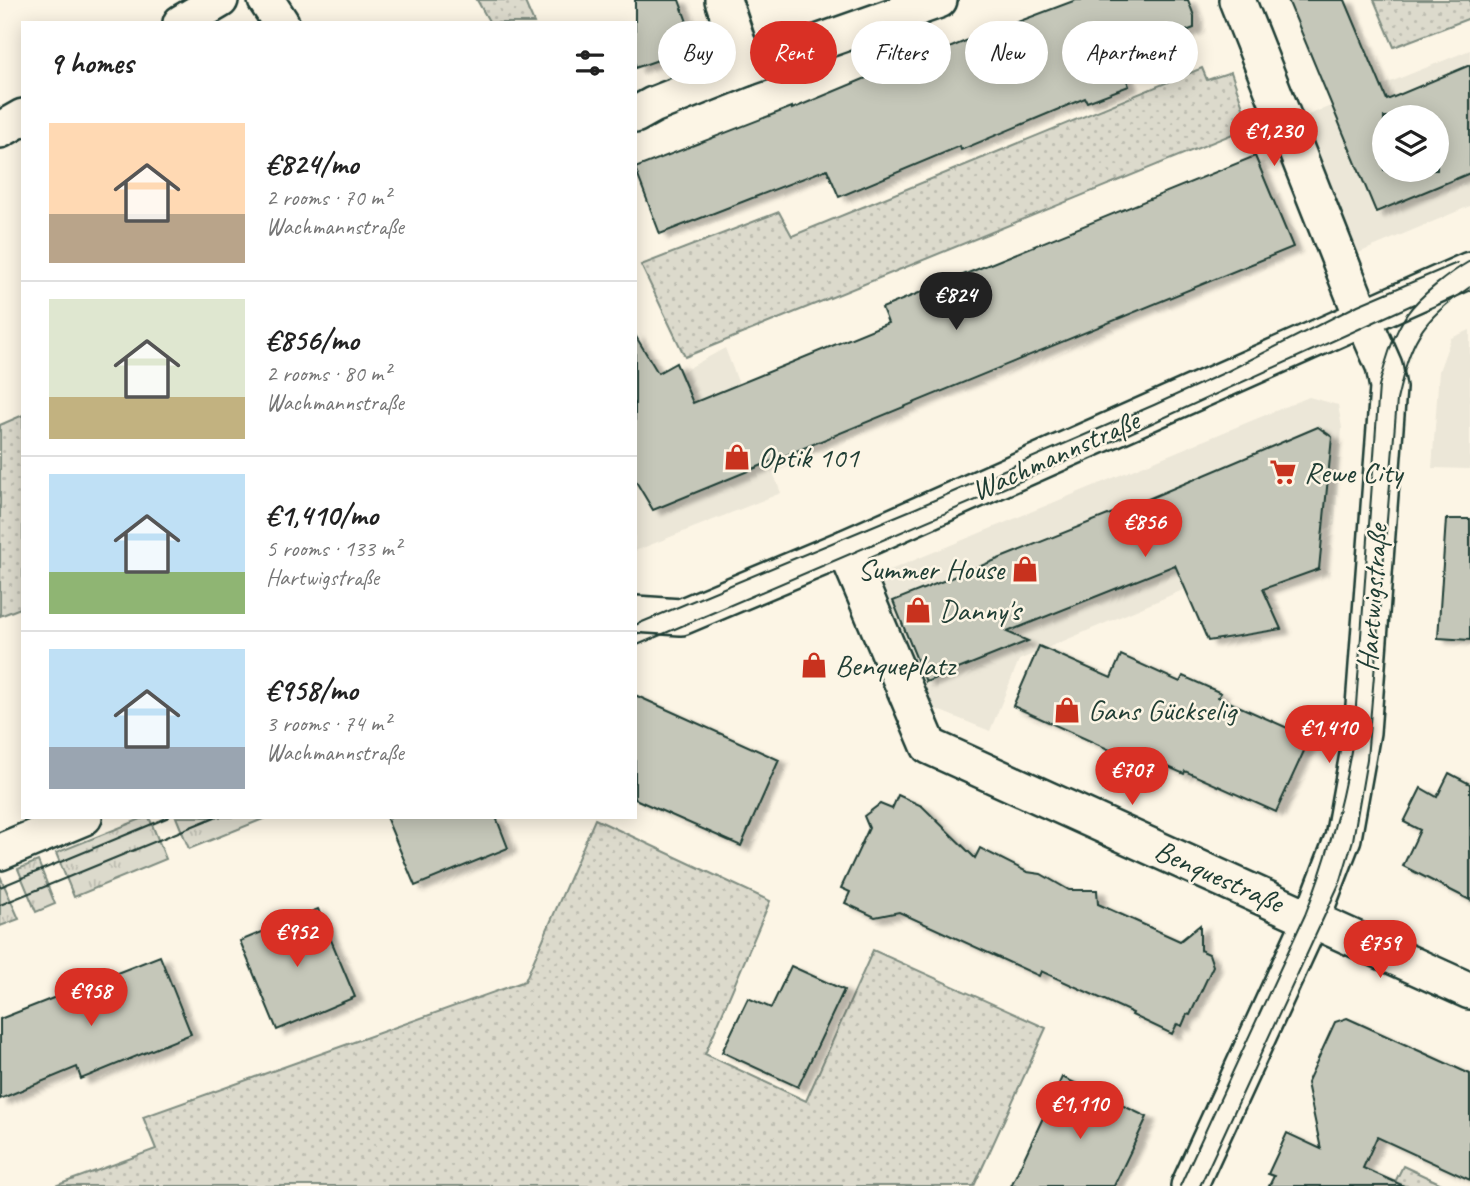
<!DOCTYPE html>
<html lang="en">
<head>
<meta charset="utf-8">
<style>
	body { margin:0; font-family:Caveat,sans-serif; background:#f2f2f2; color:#222; height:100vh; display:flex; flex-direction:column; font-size:26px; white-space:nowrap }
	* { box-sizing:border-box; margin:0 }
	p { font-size:23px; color:#767676 }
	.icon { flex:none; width:38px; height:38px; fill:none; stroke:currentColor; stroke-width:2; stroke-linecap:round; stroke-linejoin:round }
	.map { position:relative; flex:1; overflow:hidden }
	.side { position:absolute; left:21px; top:21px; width:616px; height:798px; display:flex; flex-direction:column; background:#fff; border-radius:0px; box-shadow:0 4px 18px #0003 }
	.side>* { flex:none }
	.hud { position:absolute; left:658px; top:21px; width:665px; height:63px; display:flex; gap:14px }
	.tools { position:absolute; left:1372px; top:105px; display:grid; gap:14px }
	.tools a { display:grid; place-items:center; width:77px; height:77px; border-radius:50%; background:#fff; box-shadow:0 4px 18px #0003; font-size:35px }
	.price { position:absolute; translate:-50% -60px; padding:0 16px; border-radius:24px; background:#d93025; color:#fff; font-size:23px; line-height:46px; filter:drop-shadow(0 2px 4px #0008) }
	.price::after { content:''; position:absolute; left:50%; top:42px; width:21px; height:16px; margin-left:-10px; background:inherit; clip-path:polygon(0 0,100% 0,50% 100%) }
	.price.on { background:#222; color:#fff }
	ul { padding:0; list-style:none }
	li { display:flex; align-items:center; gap:21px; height:175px; padding:0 28px }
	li+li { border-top:2px solid #e0e0e0 }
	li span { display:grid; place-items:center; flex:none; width:196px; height:140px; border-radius:0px; color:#555 }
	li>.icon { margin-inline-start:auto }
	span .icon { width:84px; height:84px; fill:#fffc; stroke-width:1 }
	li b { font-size:30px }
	h2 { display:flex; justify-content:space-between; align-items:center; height:84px; padding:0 28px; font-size:30px }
	.pill { padding:0 24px; border-radius:32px; background:#fff; box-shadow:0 4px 18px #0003; font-size:24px; line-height:63px }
	.pill.on { background:#d93025; color:#fff }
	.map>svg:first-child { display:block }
</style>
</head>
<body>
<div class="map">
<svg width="1470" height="1186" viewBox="0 0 1470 1186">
	<defs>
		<pattern id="grass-tufts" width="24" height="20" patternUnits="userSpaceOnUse" patternTransform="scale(1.75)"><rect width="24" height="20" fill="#dcdacc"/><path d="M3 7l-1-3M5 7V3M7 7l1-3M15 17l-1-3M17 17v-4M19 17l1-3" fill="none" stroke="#bcbcb0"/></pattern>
		<pattern id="park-dots" width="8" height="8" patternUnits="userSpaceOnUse" patternTransform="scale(1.75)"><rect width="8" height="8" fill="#dcdacc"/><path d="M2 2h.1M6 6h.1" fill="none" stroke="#bcbcb0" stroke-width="1.8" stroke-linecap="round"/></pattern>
		<filter id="shadow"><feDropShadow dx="8" dy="4.5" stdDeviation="2" flood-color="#0004"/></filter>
	</defs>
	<rect width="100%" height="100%" fill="#fcf5e5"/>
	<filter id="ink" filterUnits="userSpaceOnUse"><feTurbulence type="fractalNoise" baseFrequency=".0143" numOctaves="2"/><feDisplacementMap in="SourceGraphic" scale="14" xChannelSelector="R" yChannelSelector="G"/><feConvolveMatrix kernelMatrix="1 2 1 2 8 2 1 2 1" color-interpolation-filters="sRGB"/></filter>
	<g filter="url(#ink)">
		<g fill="#ece7d8" fill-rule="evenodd">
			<path d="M1470 50V206L1344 259 1291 122ZM1384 117H1437V170H1384Z"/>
			<path d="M1470 330V469L1432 468 1439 371 1451 338Z"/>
			<path d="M725 348 781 493 635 551V398Z"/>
			<path d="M1309 397 1338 405 1342 428 1335 525 1019 660 990 731 918 702 866 580Z"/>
		</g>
		<g fill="url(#grass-tufts)" stroke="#7e8c80" stroke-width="2">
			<path d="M146 817H149L166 859 74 897 56 853Z"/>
			<path d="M176 817H268L189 849Z"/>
			<path d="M38 861 55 904 36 912 18 869Z"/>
			<path d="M0 876 19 919 0 926Z"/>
		</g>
		<g fill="url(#park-dots)" stroke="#7e8c80" stroke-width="2">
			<path d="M477 0H524L534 23H490Z"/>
			<path d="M1374 0H1470V18L1394 47Z"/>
			<path d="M1202 68 1207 80 1231 72 1250 127 685 357 641 265 779 212 792 236Z"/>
			<path d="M23 415V607L0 616V425Z"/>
			<path d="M595 819 770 901 705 1054 806 1101 873 950 1046 1028 974 1186H55L156 1149 143 1117 525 981Z"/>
			<path d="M1403 1166 1446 1186H1393Z"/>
		</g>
		<g fill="#c5c7b9" stroke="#1f3d34" stroke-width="2" fill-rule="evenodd" filter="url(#shadow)">
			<path d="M635 0H679L696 47 635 68Z"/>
			<path d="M1076 0H1188L1194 16V28L1118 57 1129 86 1087 102 1085 98 961 150 960 146 839 197 827 169 660 234 635 168 792 107V109L921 55 923 59 1006 24 1007 26Z"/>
			<path d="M1288 0H1345L1387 100 1470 65V173L1376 212ZM1384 117H1437V170H1384Z"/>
			<path d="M1255 156 1293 247 653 510 635 480V335L658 373 676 363 693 403 888 323 882 308Z"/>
			<path d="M1318 427 1332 437 1319 569 1263 589 1281 629 1208 641 1175 565 1007 632 1028 641 926 682 893 601 1148 499Z"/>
			<path d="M1446 519H1470V640L1438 638Z"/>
			<path d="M1039 646 1111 678 1121 655 1180 682 1183 676 1221 693 1218 697 1310 738 1276 812 1185 771 1184 774 1146 757 1143 765 1013 706Z"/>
			<path d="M635 695 779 760 741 846 635 799Z"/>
			<path d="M1449 773 1470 784V900L1403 866 1420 830 1404 822 1421 788 1437 797Z"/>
			<path d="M898 795 922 806 975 858 980 848 1027 872 1041 874 1069 890H1097L1098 904 1180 941 1200 925V950L1209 954 1213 966 1190 1015 1187 1014 1182 1026 1177 1024 1172 1034 1132 1015 1133 1013 1041 971 1039 976 899 912 875 917 845 903 850 892 841 888 869 828 864 816 880 804 892 809Z"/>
			<path d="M386 817H496L508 848 415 886Z"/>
			<path d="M318 909 355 997 277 1030 240 941Z"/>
			<path d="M160 956 191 1034 81 1079 77 1067 0 1099V1019Z"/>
			<path d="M791 966 844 990 798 1087 722 1052 748 998 771 1008Z"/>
			<path d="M1347 1018 1470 1074V1180L1377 1137 1363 1168 1404 1186H1269L1274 1176 1268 1174 1287 1133 1321 1149 1307 1083 1335 1022Z"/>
			<path d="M1062 1077 1147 1117 1114 1186H1011Z"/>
		</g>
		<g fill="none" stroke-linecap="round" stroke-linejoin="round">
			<g stroke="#1f3d34" stroke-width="40">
				<g id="minor">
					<path d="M266 0 281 23"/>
					<path d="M723 0 746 68"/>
					<path d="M181 23 220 0"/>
					<path d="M635 115 653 105 746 68 939 0"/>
					<path d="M0 130 23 117"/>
					<path d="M845 548 929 746 1470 991"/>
					<path d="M635 614 681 617 845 548 1470 270"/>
					<path d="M0 852 84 817"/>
					<path d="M1189 1186 1312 918 1343 838 1362 732 1388 388 1384 366 1362 316 1237 0"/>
				</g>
			</g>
			<use href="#minor" stroke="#fcf5e5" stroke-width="35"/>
			<g stroke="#1f3d34" stroke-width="2">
				<path d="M635 625 916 508 1154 405 1226 372 1358 305 1457 263"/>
				<path d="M635 646 1093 450 1414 304"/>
				<path d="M0 887 169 817"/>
				<path d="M0 905 215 817"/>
				<path d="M1180 1186 1305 915C1329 855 1344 797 1354 733L1379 386C1386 361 1392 336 1407 314 1419 296 1451 272 1470 261"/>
				<path d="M1200 1186 1341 880 1353 840 1367 759 1397 400C1411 340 1419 322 1470 287"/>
			</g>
		</g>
	</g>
	<defs>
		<g id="shop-bare" transform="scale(2.1)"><path d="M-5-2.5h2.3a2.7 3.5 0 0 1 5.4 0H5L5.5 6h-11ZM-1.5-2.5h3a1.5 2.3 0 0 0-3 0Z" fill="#c8321e" stroke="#fcf5e5" stroke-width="2.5" paint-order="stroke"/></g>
		<g id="supermarket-bare" transform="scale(2.1)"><path d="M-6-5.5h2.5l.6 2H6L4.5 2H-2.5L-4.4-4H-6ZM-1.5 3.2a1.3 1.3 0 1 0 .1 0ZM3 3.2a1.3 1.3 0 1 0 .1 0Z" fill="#c8321e" stroke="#fcf5e5" stroke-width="2.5" paint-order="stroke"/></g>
	</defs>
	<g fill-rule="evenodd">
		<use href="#shop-bare" x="737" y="457"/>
		<use href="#supermarket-bare" x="1283" y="472"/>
		<use href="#shop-bare" x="1025" y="569"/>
		<use href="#shop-bare" x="918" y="610"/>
		<use href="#shop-bare" x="814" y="665"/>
		<use href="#shop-bare" x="1067" y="710"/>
	</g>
	<g text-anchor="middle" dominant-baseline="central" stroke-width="5" stroke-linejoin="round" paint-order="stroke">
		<g font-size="30" fill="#1f3d34" stroke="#fcf5e5">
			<text transform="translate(1055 455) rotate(-24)">Wachmannstraße</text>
			<text transform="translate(1372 598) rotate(-86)">Hartwigstraße</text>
			<text transform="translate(1219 876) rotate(24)">Benquestraße</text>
		</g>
		<g font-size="30" fill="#1f3d34" stroke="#fcf5e5" text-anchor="start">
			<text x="758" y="457">Optik 101</text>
			<text x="1304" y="472">Rewe City</text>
			<text x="1004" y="569" text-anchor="end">Summer House</text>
			<text x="939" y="610">Danny's</text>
			<text x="835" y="665">Benqueplatz</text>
			<text x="1088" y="710">Gans Gückselig</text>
		</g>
	</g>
</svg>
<div class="tools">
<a><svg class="icon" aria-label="layers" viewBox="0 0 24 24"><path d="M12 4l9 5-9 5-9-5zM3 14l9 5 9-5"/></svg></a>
</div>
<b class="price" style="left:1274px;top:168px">€1,230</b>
<b class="price on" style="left:956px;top:332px">€824</b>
<b class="price" style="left:1145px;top:559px">€856</b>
<b class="price" style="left:1329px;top:765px">€1,410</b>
<b class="price" style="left:1132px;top:807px">€707</b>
<b class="price" style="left:297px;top:969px">€952</b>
<b class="price" style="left:1380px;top:980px">€759</b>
<b class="price" style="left:91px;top:1028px">€958</b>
<b class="price" style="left:1080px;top:1141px">€1,110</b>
<div class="hud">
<a class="pill">Buy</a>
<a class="pill on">Rent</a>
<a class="pill">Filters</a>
<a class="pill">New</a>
<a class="pill">Apartment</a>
</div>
<section class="side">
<h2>9 homes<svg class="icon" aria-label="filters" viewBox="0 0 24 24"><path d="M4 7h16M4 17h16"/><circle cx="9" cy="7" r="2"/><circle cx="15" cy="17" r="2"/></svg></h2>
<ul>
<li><span style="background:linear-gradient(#ffd9b3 65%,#b9a48a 0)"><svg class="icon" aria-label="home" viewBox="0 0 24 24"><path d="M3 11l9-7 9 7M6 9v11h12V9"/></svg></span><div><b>€824/mo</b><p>2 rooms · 70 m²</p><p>Wachmannstraße</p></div></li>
<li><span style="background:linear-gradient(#dfe7d0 70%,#c2b280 0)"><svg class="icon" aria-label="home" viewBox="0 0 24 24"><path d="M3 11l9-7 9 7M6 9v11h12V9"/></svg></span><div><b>€856/mo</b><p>2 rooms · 80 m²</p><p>Wachmannstraße</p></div></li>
<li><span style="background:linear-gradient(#bfe0f5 70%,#8fb573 0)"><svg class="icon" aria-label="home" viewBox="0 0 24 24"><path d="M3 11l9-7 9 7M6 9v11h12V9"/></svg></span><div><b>€1,410/mo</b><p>5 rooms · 133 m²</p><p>Hartwigstraße</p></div></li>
<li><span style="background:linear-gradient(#bfe0f5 70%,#9aa5b1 0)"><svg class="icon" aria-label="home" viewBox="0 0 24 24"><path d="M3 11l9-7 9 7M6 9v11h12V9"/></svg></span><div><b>€958/mo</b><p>3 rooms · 74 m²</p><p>Wachmannstraße</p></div></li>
</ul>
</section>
</div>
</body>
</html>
